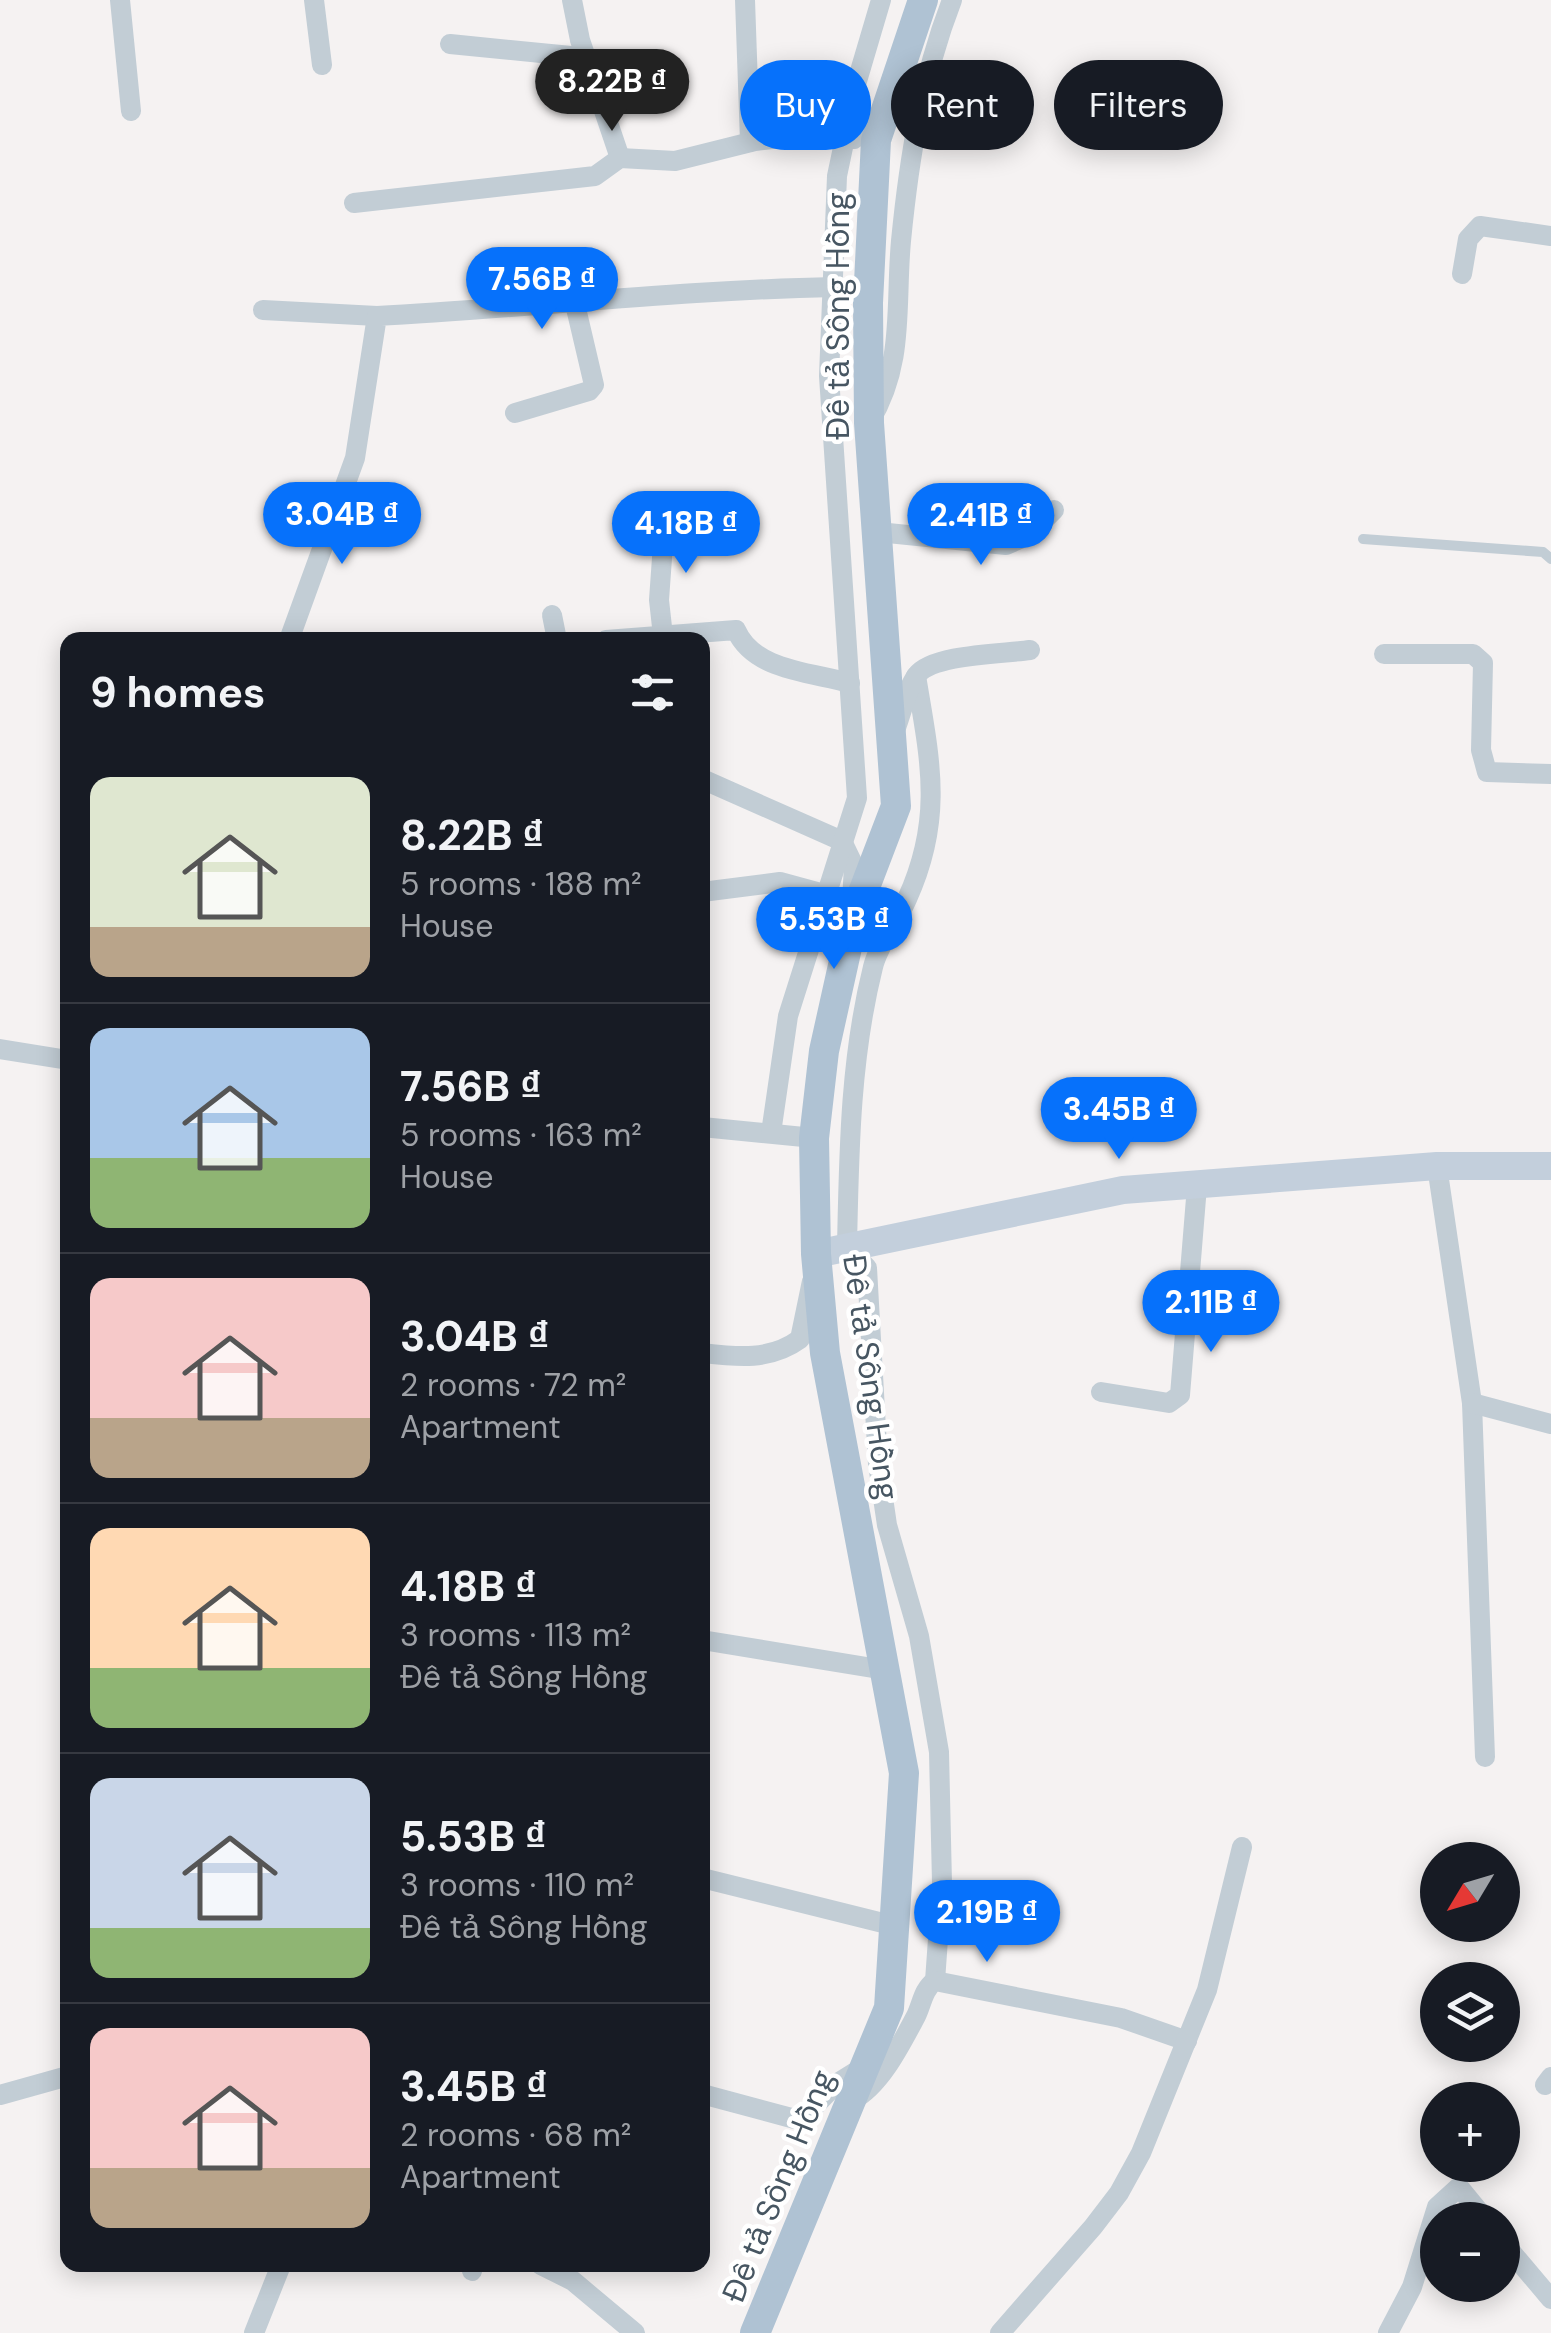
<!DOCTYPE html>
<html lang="en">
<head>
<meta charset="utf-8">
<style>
	body { margin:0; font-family:"DM Sans",sans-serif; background:#242831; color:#f1f3f6; height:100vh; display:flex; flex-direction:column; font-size:38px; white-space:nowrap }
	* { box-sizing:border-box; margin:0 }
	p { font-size:32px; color:#9ea1a6 }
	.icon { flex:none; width:55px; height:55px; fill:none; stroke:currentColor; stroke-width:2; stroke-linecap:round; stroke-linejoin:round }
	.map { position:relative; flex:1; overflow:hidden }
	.panel { position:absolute; left:60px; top:632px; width:650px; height:1640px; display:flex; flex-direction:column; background:#171b24; border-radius:20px; box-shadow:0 5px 25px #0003 }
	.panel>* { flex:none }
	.hud { position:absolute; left:740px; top:60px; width:660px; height:90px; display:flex; gap:20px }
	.needle { width:65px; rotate:232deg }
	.controls { position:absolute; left:1420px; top:1842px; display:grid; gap:20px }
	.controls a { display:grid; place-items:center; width:100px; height:100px; border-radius:50%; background:#171b24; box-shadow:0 5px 25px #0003; font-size:50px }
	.price { position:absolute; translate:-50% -85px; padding:0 22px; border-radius:35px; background:#0671fb; color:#fff; font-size:32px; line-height:65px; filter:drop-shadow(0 2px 5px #0008) }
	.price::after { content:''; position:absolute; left:50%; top:60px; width:30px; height:22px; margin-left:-15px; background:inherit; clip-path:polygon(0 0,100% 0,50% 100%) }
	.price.selected { background:#222; color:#fff }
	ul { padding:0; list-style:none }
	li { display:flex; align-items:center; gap:30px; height:250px; padding:0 30px }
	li+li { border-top:2px solid #363941 }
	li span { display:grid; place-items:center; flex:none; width:280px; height:200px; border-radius:20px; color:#555 }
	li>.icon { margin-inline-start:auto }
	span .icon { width:120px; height:120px; fill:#fffc; stroke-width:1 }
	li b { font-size:42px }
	h2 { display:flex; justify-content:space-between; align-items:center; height:120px; padding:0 30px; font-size:42px }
	.pill { padding:0 35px; border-radius:45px; background:#171b24; box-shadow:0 5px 25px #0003; font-size:35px; line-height:90px }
	.pill.selected { background:#0671fb; color:#fff }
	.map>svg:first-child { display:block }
</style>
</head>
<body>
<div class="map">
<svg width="1551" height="2333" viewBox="0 0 1551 2333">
	<rect width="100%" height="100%" fill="#f5f2f2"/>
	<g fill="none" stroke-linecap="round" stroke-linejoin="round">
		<path stroke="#c2cdd5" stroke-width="10" d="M1363 539 1543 552 1551 559"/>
		<g stroke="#c2cdd5" stroke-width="20">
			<path d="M120 0 131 111"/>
			<path d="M314 0 322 65"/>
			<path d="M572 0 580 40 620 158"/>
			<path d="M745 0 750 142"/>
			<path d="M450 44 571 56 592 68"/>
			<path d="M853 139 855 88 881 0"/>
			<path d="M354 203 595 176 620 158 675 161 755 141 800 136 854 139"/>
			<path d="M1462 274 1468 239 1480 226 1551 236"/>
			<path d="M263 310 377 316"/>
			<path d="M515 413 589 391 594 385 575 304"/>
			<path d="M870 421C905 363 895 306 901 241 909 159 922 77 952 0"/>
			<path d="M878 532 1006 545 1029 535 1054 510"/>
			<path d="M552 615 557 640"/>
			<path d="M663 636 659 600 665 516"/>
			<path d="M289 640 355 458 377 316C529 308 681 290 834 287"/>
			<path d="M606 640 736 630C754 671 811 672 850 683"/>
			<path d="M1384 654H1473L1483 663 1481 750 1487 772 1551 774"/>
			<path d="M916 676C930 760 944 818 907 899 897 922 879 943 873 967 850 1059 849 1152 847 1247L867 1268 878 1464 887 1525 919 1636 939 1752 942 1883 935 1981"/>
			<path d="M894 733C901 716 906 690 917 675 933 654 1003 654 1030 650"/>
			<path d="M702 779 842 841 854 866 852 900"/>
			<path d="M702 892 780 882 824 894"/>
			<path d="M0 1049 68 1060"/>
			<path d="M702 1127 814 1138"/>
			<path d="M771 1133 788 1016 857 798 829 376 837 176 845 138"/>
			<path d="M1437 1166 1472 1403 1485 1757"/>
			<path d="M702 1353C737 1357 770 1361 800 1339L812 1281"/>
			<path d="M1101 1392 1169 1403 1180 1395 1197 1186"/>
			<path d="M1472 1403 1551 1424"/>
			<path d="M702 1640 885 1670"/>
			<path d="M702 1878 895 1926"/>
			<path d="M1545 2085 1551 2077"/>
			<path d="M702 2094 795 2119 805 2116 836 2084 865 2066"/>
			<path d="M0 2095 68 2076"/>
			<path d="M853 2100C881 2085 901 2044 916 2016 922 2004 923 1989 935 1981L1121 2018 1187 2041"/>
			<path d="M1502 2241 1551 2299"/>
			<path d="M541 2265 573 2281 635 2333"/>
			<path d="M472 2271 473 2265"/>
			<path d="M254 2333 281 2265"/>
			<path d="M1000 2333 1093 2227 1119 2193 1141 2153 1207 1990 1242 1847"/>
			<path d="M1388 2333 1412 2287 1437 2207 1459 2187 1486 2220"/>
		</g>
		<path stroke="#c3cfdc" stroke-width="28" d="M816 1254 1123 1190 1437 1166H1551"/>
		<path stroke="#afc2d3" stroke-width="30" d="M755 2333 889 2008 904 1773 825 1353 816 1254 814 1138 824 1051 854 916 896 806 869 423 868 303 876 140 923 0"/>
	</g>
	<g text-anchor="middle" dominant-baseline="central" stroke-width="9" stroke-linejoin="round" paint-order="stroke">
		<g font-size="32" fill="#475662" stroke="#fff">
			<text transform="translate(838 316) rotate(-90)">Đê tả Sông Hồng</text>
			<text transform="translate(871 1377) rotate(82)">Đê tả Sông Hồng</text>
			<text transform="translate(778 2186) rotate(-68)">Đê tả Sông Hồng</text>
		</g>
	</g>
</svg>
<div class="controls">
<a><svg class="needle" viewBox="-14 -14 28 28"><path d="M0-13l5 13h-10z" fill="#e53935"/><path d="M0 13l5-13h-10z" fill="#9ea1a6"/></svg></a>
<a><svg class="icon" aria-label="layers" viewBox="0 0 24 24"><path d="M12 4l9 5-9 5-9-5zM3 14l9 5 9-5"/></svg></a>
<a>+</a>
<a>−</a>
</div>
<b class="price selected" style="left:612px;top:134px">8.22B ₫</b>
<b class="price" style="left:542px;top:332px">7.56B ₫</b>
<b class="price" style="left:342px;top:567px">3.04B ₫</b>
<b class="price" style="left:981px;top:568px">2.41B ₫</b>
<b class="price" style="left:686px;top:576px">4.18B ₫</b>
<b class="price" style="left:834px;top:972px">5.53B ₫</b>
<b class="price" style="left:1119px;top:1162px">3.45B ₫</b>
<b class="price" style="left:1211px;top:1355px">2.11B ₫</b>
<b class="price" style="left:987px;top:1965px">2.19B ₫</b>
<div class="hud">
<a class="pill selected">Buy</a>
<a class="pill">Rent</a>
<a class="pill">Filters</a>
</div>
<section class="panel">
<h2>9 homes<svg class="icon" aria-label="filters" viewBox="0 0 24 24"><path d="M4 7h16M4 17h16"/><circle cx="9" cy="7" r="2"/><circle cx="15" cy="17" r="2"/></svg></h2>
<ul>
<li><span style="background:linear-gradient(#dfe7d0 75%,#b9a48a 0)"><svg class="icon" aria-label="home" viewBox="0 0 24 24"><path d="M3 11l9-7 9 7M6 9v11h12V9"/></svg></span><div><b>8.22B ₫</b><p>5 rooms · 188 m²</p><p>House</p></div></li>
<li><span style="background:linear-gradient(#a9c7e8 65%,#8fb573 0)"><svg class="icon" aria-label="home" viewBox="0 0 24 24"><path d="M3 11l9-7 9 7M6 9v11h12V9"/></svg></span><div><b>7.56B ₫</b><p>5 rooms · 163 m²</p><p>House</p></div></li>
<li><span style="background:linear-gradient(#f6c9c9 70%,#b9a48a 0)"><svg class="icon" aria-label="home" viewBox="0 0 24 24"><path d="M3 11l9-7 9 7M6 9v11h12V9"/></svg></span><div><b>3.04B ₫</b><p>2 rooms · 72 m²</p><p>Apartment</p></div></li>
<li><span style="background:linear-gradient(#ffd9b3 70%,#8fb573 0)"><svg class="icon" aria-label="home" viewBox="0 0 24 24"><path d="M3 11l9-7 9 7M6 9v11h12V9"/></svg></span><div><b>4.18B ₫</b><p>3 rooms · 113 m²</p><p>Đê tả Sông Hồng</p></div></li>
<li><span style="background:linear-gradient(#c9d6e8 75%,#8fb573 0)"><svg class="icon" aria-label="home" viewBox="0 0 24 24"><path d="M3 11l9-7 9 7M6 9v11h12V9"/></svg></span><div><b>5.53B ₫</b><p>3 rooms · 110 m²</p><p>Đê tả Sông Hồng</p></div></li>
<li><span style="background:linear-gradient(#f6c9c9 70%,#b9a48a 0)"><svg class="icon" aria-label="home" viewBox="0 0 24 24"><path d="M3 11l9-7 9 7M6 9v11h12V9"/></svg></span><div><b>3.45B ₫</b><p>2 rooms · 68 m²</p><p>Apartment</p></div></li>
</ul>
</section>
</div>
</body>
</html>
